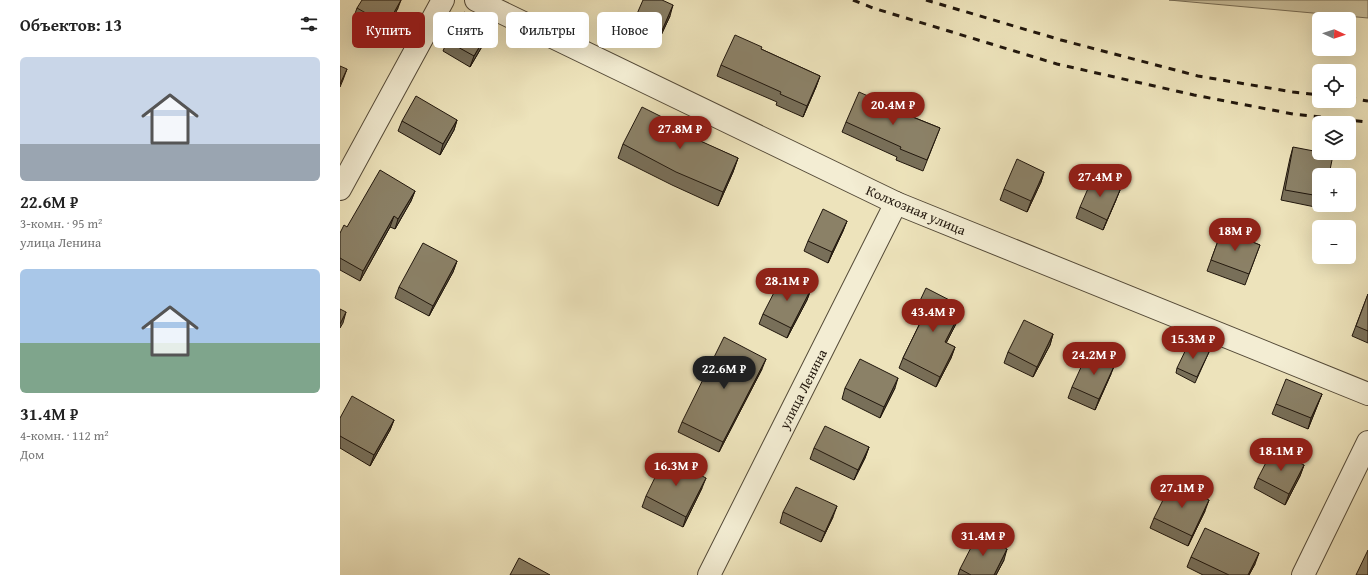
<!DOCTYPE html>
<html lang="ru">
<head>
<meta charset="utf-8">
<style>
	body { margin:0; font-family:"Gentium Book Plus",serif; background:#f6f6f6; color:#222; height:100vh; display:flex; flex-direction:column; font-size:15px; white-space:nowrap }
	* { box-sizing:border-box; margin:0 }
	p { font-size:13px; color:#767676 }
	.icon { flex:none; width:22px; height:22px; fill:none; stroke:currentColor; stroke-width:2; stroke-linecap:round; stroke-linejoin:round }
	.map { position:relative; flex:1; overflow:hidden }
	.drawer { display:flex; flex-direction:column; background:#fff; width:340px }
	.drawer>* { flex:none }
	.banner { position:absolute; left:12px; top:12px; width:380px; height:36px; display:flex; gap:8px }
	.needle { width:26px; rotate:93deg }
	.controls { position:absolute; left:972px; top:12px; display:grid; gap:8px }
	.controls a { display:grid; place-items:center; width:44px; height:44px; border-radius:6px; background:#fff; box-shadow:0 4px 16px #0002; font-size:20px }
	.price { position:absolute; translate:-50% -34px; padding:0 9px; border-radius:14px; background:#8f2418; color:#fff; font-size:13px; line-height:26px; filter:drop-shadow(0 1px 2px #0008) }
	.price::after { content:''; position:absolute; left:50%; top:24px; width:12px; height:9px; margin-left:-6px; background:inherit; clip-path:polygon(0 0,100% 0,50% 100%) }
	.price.selected { background:#222; color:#fff }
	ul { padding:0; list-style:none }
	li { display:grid; align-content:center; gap:8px; height:212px; padding:0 20px }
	li span { display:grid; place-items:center; height:124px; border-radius:6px; color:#555 }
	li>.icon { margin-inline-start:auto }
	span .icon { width:72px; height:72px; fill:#fffc; stroke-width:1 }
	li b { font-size:17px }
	h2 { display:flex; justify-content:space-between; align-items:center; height:48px; padding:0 20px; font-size:17px }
	.pill { padding:0 14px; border-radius:6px; background:#fff; box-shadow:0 4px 16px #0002; font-size:14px; line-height:36px }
	.pill.selected { background:#8f2418; color:#fff }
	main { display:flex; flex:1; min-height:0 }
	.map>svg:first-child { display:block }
</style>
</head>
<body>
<main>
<section class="drawer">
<h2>Объектов: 13<svg class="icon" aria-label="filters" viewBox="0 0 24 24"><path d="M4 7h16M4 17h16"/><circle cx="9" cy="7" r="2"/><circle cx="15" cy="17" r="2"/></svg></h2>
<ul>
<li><span style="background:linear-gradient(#c9d6e8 70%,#9aa5b1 0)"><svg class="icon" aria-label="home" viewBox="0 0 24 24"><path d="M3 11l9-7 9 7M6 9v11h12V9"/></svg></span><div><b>22.6M ₽</b><p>3-комн. · 95 m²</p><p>улица Ленина</p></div></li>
<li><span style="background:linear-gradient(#a9c7e8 60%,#7fa58c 0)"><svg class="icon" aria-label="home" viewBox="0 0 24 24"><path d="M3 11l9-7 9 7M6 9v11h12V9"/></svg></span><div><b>31.4M ₽</b><p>4-комн. · 112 m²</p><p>Дом</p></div></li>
</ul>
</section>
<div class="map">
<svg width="1028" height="575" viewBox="0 0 1028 575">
	<rect width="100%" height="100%" fill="#ede3bb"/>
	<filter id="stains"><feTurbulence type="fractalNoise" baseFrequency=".005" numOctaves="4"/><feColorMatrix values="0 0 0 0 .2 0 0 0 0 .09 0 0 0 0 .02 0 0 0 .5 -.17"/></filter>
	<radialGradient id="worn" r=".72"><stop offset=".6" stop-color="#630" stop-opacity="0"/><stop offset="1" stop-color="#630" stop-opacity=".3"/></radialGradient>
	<path fill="#cac09d" stroke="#766c55" d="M829 0H1028V18Z"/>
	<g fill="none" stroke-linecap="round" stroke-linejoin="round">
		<g stroke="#544a38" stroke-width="24">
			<g id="minor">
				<path d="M136 0 556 203 1028 394"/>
				<path d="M0 189 103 0"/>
				<path d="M369 575 556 203"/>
				<path d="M963 575 1028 442"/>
			</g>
		</g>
		<use href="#minor" stroke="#f3edd3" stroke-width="22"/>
		<g stroke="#21170d" stroke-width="3" stroke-dasharray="7 7" stroke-linecap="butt">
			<path d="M513 0 533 8 717 64 854 95 953 114 1028 122"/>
			<path d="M586 0 721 40 858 76 953 92 979 95"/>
			<path d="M1009 98 1028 101"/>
		</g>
	</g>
	<g fill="#786f59" stroke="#21170d">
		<path d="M17 8H58L43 36 13 19Z"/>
		<path d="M330 16 316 46 289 34 293 23Z"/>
		<path d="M147 38 130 67 103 51 107 41Z"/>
		<path d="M421 49 480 76 476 87 463 117 436 105 437 102 377 76 381 65Z"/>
		<path d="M546 106 600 128 583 171 556 160 557 157 502 132 506 122Z"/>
		<path d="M117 120 114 130 100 155 58 131 62 121Z"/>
		<path d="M357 140 398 158 393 172 378 206 332 185 278 158 283 144Z"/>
		<path d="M953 147 979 175V205H982L980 208 941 200 950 158Z"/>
		<path d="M704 172 701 182 687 212 660 200 664 189Z"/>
		<path d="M75 191 71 201 55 229 50 227 20 281 0 270V233L7 227Z"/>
		<path d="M776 200 763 230 736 218 740 207Z"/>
		<path d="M507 221 503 231 488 263 464 251 468 241Z"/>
		<path d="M882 230 920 245 905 285 867 271Z"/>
		<path d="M117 261 113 272 89 316 55 298 59 287Z"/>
		<path d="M471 289 467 300 447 338 419 324 423 314Z"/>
		<path d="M1028 294V343L1012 336Z"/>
		<path d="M576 309 619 318 606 343 615 347 611 358 596 387 559 368 563 358 580 323 572 319Z"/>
		<path d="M713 334 710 345 693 377 664 363 668 352Z"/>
		<path d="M869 352 855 383 836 373 837 368Z"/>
		<path d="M422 369 379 452 338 432 342 422Z"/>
		<path d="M771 374 755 410 728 398 732 387Z"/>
		<path d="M505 388H555L540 418 502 399Z"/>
		<path d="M982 394 968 429 932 414 936 404Z"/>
		<path d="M0 418 54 420 50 430 30 466 0 448Z"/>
		<path d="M529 447 525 458 514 480 470 459 474 448Z"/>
		<path d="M964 465 960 476 945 505 914 488 918 478Z"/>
		<path d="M362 488 343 527 302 507 306 496Z"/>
		<path d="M865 511 848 546 810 528 814 518Z"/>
		<path d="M443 512 493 517 481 542 440 523Z"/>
		<path d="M851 557 915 564 909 575H863L847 567Z"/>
		<path d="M664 560 656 575H618L620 569Z"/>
	</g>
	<g fill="#615a48" stroke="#21170d">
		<path d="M61 0 58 8 43 36 47 25Z"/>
		<path d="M333 5 330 16 316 46 320 35Z"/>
		<path d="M151 27 147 38 130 67 134 56Z"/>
		<path d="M7 69 3 80 0 87V84Z"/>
		<path d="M480 76 476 87 463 117 467 106Z"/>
		<path d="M117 120 114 130 100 155 103 144Z"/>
		<path d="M398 158 393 172 378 206 383 192Z"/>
		<path d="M704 172 701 182 687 212 691 201Z"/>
		<path d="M780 190 776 200 763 230 767 220Z"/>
		<path d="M75 191 71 201 55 229 58 219Z"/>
		<path d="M54 216 50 227 20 281 23 271Z"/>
		<path d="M507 221 503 231 488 263 492 252Z"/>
		<path d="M117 261 113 272 89 316 93 306Z"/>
		<path d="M471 289 467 300 447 338 451 328Z"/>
		<path d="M623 307 619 318 601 353 605 342Z"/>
		<path d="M6 312 3 323 0 328V324Z"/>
		<path d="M713 334 710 345 693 377 697 367Z"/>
		<path d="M615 347 611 358 596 387 600 377Z"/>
		<path d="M426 359 422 369 379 452 383 442Z"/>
		<path d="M775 364 771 374 755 410 759 399Z"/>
		<path d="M558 378 555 388 540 418 544 407Z"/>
		<path d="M982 394 968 429 971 418Z"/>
		<path d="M54 420 50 430 30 466 34 455Z"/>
		<path d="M529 447 525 458 514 480 518 470Z"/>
		<path d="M964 465 960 476 945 505 949 494Z"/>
		<path d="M366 478 362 488 343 527 346 517Z"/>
		<path d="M869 500 865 511 848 546 852 536Z"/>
		<path d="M497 506 493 517 481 542 485 532Z"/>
		<path d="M667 549 664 560 656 575H654Z"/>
		<path d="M919 553 915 564 909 575H908Z"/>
	</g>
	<g fill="#8b8167" stroke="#21170d">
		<path d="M22 0H61L47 25 17 8Z"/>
		<path d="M303 0H322L333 5 320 35 293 23Z"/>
		<path d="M124 12 151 27 134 56 107 41Z"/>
		<path d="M395 35 422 47 421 49 480 76 467 106 440 94 441 92 381 65Z"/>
		<path d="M0 66 7 69 0 84Z"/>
		<path d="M519 92 546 104 545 106 600 128 587 160 560 149 561 147 506 122Z"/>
		<path d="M76 96 117 120 103 144 62 121Z"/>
		<path d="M302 107 358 135 356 139 398 158 383 192 336 172 283 144Z"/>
		<path d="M953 147 979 152V153H982L993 155 989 175H979V196L945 190Z"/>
		<path d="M677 159 704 172 691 201 664 189Z"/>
		<path d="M40 170 75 191 58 219 54 216 23 271 0 258V233L4 225 7 227Z"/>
		<path d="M753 177 780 190 767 220 740 207Z"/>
		<path d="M483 209 507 221 492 252 468 241Z"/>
		<path d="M882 230 920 245 909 274 871 260Z"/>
		<path d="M83 243 117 261 93 306 59 287Z"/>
		<path d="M443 275 471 289 451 328 423 314Z"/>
		<path d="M586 288 623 307 605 342 615 347 600 377 563 358 585 313 576 309Z"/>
		<path d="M1028 294V331L1016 326Z"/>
		<path d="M0 309 6 312 0 324Z"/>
		<path d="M684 320 713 334 697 367 668 352Z"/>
		<path d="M384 337 426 359 383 442 342 422Z"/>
		<path d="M849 343 869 352 857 377 837 368Z"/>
		<path d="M748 352 775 364 759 399 732 387Z"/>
		<path d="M520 359 558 378 544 407 505 388Z"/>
		<path d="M946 379 982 394 971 418 936 404Z"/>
		<path d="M12 396 54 420 34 455 0 436V418Z"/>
		<path d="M485 426 529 447 518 470 474 448Z"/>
		<path d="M933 449 964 465 949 494 918 478Z"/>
		<path d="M325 457 366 478 346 517 306 496Z"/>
		<path d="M832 482 869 500 852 536 814 518Z"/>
		<path d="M456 487 497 506 485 532 443 512Z"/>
		<path d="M865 528 919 553 908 575H889L851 557Z"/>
		<path d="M638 534 667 549 654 575H631L620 569Z"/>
		<path d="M1028 550V575H1016Z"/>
		<path d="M179 558 210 575H170Z"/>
	</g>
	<g text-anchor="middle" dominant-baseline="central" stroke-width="3.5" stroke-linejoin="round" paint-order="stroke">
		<g font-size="14" fill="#21170d" stroke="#f3edd3">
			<text transform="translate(576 210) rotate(23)">Колхозная улица</text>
			<text transform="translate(463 389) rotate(-63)">улица Ленина</text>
		</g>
	</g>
	<rect width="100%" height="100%" filter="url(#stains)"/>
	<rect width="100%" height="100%" fill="url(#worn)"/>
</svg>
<div class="controls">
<a><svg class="needle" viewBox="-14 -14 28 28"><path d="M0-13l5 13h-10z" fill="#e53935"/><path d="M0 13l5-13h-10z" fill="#767676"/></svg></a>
<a><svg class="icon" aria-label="locate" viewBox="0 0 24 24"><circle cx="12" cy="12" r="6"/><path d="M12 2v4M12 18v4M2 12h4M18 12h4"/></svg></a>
<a><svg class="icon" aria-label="layers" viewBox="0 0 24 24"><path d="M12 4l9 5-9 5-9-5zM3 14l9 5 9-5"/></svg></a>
<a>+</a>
<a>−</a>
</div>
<b class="price" style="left:553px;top:126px">20.4M ₽</b>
<b class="price" style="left:340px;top:150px">27.8M ₽</b>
<b class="price" style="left:760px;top:198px">27.4M ₽</b>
<b class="price" style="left:895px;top:252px">18M ₽</b>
<b class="price" style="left:447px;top:302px">28.1M ₽</b>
<b class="price" style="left:593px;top:333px">43.4M ₽</b>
<b class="price" style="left:853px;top:360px">15.3M ₽</b>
<b class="price" style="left:754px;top:376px">24.2M ₽</b>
<b class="price selected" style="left:384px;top:390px">22.6M ₽</b>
<b class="price" style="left:941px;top:472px">18.1M ₽</b>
<b class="price" style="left:336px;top:487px">16.3M ₽</b>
<b class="price" style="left:842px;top:509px">27.1M ₽</b>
<b class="price" style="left:643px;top:557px">31.4M ₽</b>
<div class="banner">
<a class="pill selected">Купить</a>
<a class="pill">Снять</a>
<a class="pill">Фильтры</a>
<a class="pill">Новое</a>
</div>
</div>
</main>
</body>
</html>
